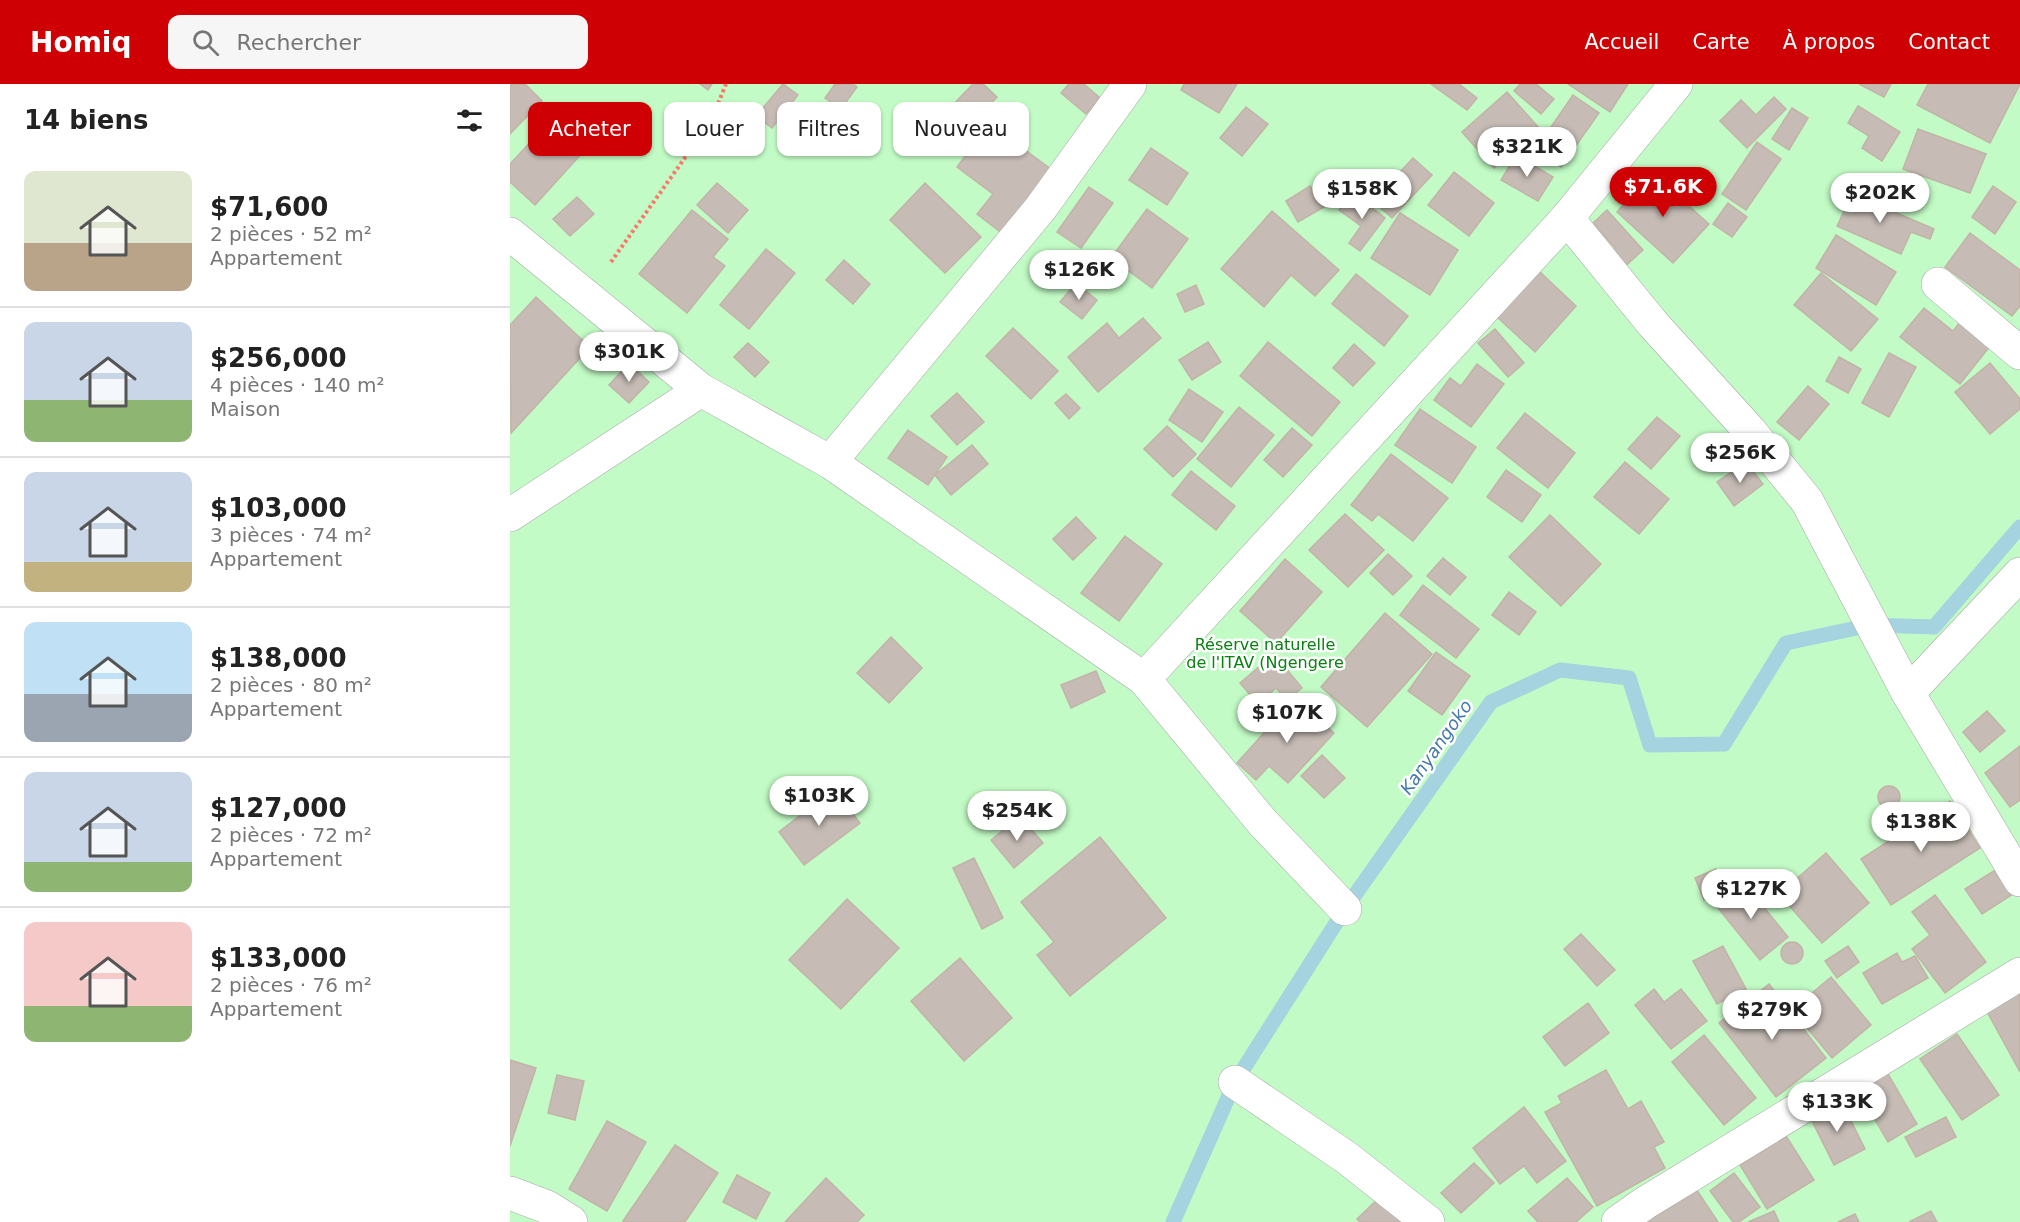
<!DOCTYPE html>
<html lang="fr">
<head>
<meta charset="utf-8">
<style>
	body { margin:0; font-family:"DejaVu Sans",sans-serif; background:#f6f6f6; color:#222; height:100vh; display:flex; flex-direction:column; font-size:22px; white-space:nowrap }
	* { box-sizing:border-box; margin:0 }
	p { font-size:20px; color:#767676 }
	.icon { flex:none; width:33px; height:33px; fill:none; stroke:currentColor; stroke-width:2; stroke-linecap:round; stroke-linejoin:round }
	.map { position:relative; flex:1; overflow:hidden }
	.drawer { display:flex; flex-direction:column; background:#fff; width:510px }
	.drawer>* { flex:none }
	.top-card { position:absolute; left:18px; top:18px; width:570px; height:54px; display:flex; gap:12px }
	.price { position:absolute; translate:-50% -51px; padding:0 14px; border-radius:21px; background:#fff; color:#222; font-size:20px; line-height:39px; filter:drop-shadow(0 2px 3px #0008) }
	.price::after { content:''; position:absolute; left:50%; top:36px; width:18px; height:14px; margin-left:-9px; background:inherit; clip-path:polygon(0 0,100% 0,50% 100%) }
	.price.selected { background:#cf0004; color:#fff }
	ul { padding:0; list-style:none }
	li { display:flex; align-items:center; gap:18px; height:150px; padding:0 24px }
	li+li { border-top:2px solid #e0e0e0 }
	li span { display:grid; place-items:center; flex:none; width:168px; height:120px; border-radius:12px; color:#555 }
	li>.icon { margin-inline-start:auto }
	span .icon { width:72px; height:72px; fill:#fffc; stroke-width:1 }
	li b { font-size:26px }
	h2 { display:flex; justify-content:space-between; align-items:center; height:72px; padding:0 24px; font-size:26px }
	.pill { padding:0 21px; border-radius:12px; background:#fff; box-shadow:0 2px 4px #0004; font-size:21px; line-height:54px }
	.pill.selected { background:#cf0004; color:#fff }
	header { display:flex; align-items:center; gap:36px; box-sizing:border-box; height:84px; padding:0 30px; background:#cf0004; color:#fff }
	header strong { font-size:28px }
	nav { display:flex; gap:33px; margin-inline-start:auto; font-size:21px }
	.search { width:420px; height:54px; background:#f6f6f6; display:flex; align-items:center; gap:15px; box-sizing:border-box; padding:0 21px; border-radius:12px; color:#767676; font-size:22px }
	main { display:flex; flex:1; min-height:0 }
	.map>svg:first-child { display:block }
</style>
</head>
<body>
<header>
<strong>Homiq</strong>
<div class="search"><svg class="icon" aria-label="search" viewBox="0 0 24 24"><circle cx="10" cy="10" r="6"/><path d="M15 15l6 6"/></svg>Rechercher</div>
<nav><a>Accueil</a><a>Carte</a><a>À propos</a><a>Contact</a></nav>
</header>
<main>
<section class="drawer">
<h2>14 biens<svg class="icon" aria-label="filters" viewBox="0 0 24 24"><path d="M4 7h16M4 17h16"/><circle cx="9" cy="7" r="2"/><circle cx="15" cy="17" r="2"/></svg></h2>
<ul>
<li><span style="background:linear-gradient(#dfe7d0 60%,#b9a48a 0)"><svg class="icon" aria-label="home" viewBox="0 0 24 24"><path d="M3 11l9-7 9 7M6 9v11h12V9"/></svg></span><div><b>$71,600</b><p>2 pièces · 52 m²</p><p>Appartement</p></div></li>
<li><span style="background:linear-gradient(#c9d6e8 65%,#8fb573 0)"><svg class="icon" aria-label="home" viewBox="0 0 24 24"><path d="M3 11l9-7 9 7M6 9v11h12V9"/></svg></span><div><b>$256,000</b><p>4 pièces · 140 m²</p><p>Maison</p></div></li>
<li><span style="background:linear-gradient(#c9d6e8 75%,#c2b280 0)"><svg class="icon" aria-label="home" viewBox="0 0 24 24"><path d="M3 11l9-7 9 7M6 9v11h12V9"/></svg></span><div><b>$103,000</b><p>3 pièces · 74 m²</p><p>Appartement</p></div></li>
<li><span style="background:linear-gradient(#bfe0f5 60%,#9aa5b1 0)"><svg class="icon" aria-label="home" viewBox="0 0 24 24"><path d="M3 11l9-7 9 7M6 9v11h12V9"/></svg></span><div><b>$138,000</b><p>2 pièces · 80 m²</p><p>Appartement</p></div></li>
<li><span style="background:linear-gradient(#c9d6e8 75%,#8fb573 0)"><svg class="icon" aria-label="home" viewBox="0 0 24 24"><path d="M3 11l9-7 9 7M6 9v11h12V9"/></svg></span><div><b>$127,000</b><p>2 pièces · 72 m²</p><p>Appartement</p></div></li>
<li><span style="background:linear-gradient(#f6c9c9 70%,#8fb573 0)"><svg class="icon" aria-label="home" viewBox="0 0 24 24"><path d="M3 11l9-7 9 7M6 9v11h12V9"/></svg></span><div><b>$133,000</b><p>2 pièces · 76 m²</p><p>Appartement</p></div></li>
</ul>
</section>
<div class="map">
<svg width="1510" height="1138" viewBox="0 0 1510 1138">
	<rect width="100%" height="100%" fill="#f1ede6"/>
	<rect fill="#c2fbc5" x="0" y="0" width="1510" height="1138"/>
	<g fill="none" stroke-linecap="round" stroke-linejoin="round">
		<path stroke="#a5d3df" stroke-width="15" d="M663 1138 725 998 835 825 981 618 1050 586 1119 594 1140 661 1214 660 1276 559 1361 541 1424 543 1510 443"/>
	</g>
	<g fill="#c6bcb5" stroke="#c3b3a7" stroke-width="1.5">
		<path d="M0 0H15L32 17 0 50Z"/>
		<path d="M190 0H202L198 6Z"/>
		<path d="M273 0 288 11 262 44 246 32Z"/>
		<path d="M325 0H343L347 3 331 25 315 14Z"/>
		<path d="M463 0H473L487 13 449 52 430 34Z"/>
		<path d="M559 0H574L590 14 576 30 551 9Z"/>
		<path d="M674 0H727L709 29 671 6Z"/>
		<path d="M921 0H949L967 14 957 26Z"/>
		<path d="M1010 0H1026L1044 15 1031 30 1004 7Z"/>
		<path d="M1058 0H1118L1100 28Z"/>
		<path d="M1349 0H1381L1374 13Z"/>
		<path d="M1418 0H1510L1480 59 1407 21Z"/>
		<path d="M997 8 1029 44 984 84 952 48Z"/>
		<path d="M1063 11 1089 29 1051 83 1025 66Z"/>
		<path d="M1264 13 1276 25 1237 64 1210 37 1231 16 1246 31Z"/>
		<path d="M1348 22 1390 48 1372 77 1352 64 1359 52 1338 39Z"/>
		<path d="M736 23 758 40 732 72 710 54Z"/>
		<path d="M1282 24 1298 34 1279 66 1262 55Z"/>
		<path d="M49 27 83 57 25 121 0 98V80Z"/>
		<path d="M301 28 317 40 300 64 283 52Z"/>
		<path d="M479 39 542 86 493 150 467 130 483 110 447 83Z"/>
		<path d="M1408 45 1476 70 1460 109 1393 85Z"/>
		<path d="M1247 58 1271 75 1236 126 1212 110Z"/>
		<path d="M641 64 678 89 657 121 619 96Z"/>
		<path d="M1006 71 1043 93 1028 117 991 96Z"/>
		<path d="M903 74 922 91 882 134 863 117Z"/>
		<path d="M944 88 984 119 959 152 918 121Z"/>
		<path d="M1142 89 1199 140 1163 179 1107 128Z"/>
		<path d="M207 99 238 126 218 149 187 121Z"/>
		<path d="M415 99 471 153 435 189 380 136Z"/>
		<path d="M800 102 814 123 788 138 776 117Z"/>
		<path d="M1483 102 1506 118 1485 150 1462 133Z"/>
		<path d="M579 103 603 119 571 164 547 148Z"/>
		<path d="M841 108 875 134 850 167 839 159 851 142 829 126Z"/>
		<path d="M1342 110 1424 145 1420 155 1401 148 1391 170 1327 142Z"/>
		<path d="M67 113 84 130 60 152 43 135Z"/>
		<path d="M1218 119 1237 133 1222 153 1203 140Z"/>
		<path d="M637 125 678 155 642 204 601 174Z"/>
		<path d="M182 126 218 155 203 173 215 182 177 229 129 190Z"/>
		<path d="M1097 126 1133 166 1110 187 1096 171 1105 164 1083 139Z"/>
		<path d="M762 127 829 186 805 212 781 191 754 223 711 185Z"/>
		<path d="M890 129 948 166 920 211 861 174Z"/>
		<path d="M1460 149 1510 186V222L1502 232 1435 183Z"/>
		<path d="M1326 151 1386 188 1366 221 1306 184Z"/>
		<path d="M256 165 285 189 239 245 210 221Z"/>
		<path d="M334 176 360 200 343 220 316 196Z"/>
		<path d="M1029 187 1066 222 1025 268 986 232Z"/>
		<path d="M1311 189 1368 235 1341 267 1284 221Z"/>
		<path d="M846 190 898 232 874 262 822 220Z"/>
		<path d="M566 199 587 216 572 235 550 218Z"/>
		<path d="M686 201 694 220 675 228 667 210Z"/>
		<path d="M26 213 80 263 1 349 0 241Z"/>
		<path d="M1414 224 1443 247 1450 238 1480 262 1450 300 1390 253Z"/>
		<path d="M633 234 651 254 588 308 558 273 597 239 609 254Z"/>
		<path d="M503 244 548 287 521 315 476 272Z"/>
		<path d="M985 245 1014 279 998 293 968 259Z"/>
		<path d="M698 258 711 278 682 296 669 276Z"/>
		<path d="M758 258 830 318 802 352 730 292Z"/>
		<path d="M238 259 259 278 245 293 224 273Z"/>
		<path d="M844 260 865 279 843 302 823 284Z"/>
		<path d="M1379 269 1406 283 1379 333 1352 319Z"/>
		<path d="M1329 273 1351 285 1338 309 1316 297Z"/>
		<path d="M119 279 139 298 119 319 99 301Z"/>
		<path d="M1480 279 1510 315V325L1480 350 1445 308Z"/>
		<path d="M967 280 994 300 961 343 924 316 940 294 951 302Z"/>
		<path d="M1298 302 1319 320 1289 356 1267 338Z"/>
		<path d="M679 305 713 328 692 358 659 336Z"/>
		<path d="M447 309 474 338 447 361 421 332Z"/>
		<path d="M556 310 570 324 559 335 545 319Z"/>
		<path d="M729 323 764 351 721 403 687 375Z"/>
		<path d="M910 325 966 363 942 399 885 361Z"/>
		<path d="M1015 329 1065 369 1038 404 987 364Z"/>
		<path d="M1147 333 1170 352 1141 385 1118 365Z"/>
		<path d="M657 342 686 370 663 393 634 365Z"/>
		<path d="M782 344 802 361 773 393 754 376Z"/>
		<path d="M398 346 437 373 418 401 378 374Z"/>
		<path d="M462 361 478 380 441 411 425 391Z"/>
		<path d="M881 370 938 414 903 457 868 430 862 437 841 421Z"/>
		<path d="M1115 378 1159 415 1129 450 1084 413Z"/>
		<path d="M1236 378 1253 400 1224 422 1207 398Z"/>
		<path d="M996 386 1031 411 1012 438 977 413Z"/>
		<path d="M681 387 725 422 706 446 662 411Z"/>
		<path d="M835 430 874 466 838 503 799 466Z"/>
		<path d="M1040 431 1091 480 1051 522 999 473Z"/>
		<path d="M566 433 586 454 563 476 543 455Z"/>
		<path d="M615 452 652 480 609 537 571 509Z"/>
		<path d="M878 470 902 492 883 511 860 489Z"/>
		<path d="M933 474 956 493 940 511 917 492Z"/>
		<path d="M775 475 812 508 766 559 730 527Z"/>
		<path d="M913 501 969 545 946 574 890 531Z"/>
		<path d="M999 508 1026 528 1009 551 982 531Z"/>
		<path d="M875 529 922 570 857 643 811 603Z"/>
		<path d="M381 553 412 584 379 619 347 589Z"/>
		<path d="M926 568 960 592 932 631 898 607Z"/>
		<path d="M764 570 792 604 777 616 766 604 748 620 730 599Z"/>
		<path d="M586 587 595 608 561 624 551 601Z"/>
		<path d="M785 614 824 649 778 699 759 682 746 696 727 679Z"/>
		<path d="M1477 627 1495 647 1470 668 1453 648Z"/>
		<path d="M1510 662V716L1500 723 1475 689Z"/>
		<path d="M812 671 835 694 814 714 791 692Z"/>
		<circle cx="1379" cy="713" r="11"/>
		<path d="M324 705 350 739 294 781 269 748Z"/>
		<path d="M1440 717 1470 764 1381 821 1351 775Z"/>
		<path d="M510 732 533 759 504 784 481 756Z"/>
		<path d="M590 753 656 834 560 912 527 871 544 858 511 818Z"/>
		<path d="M1316 769 1359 819 1312 859 1269 810Z"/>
		<path d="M464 774 493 834 472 845 443 784Z"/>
		<path d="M1206 785 1216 807 1194 816 1185 794Z"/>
		<path d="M1487 785 1503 810 1472 830 1455 805Z"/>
		<path d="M1232 796 1278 853 1250 876 1204 819Z"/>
		<path d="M1425 811 1476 878 1435 909 1402 865 1420 851 1402 828Z"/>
		<path d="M337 815 389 864 331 925 279 876Z"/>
		<path d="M1071 850 1105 886 1087 902 1054 865Z"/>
		<circle cx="1282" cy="869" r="11"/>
		<path d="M1213 862 1236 905 1207 920 1183 877Z"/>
		<path d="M1338 862 1349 878 1327 894 1315 877Z"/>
		<path d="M1387 869 1392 878 1405 872 1418 894 1372 920 1353 889Z"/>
		<path d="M450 874 502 934 454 977 401 917Z"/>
		<path d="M1321 893 1361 941 1322 974 1282 926Z"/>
		<path d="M1259 900 1316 974 1266 1013 1209 939Z"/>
		<path d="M1144 905 1154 918 1171 905 1197 937 1161 965 1125 921Z"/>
		<path d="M1510 905V988L1475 924Z"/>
		<path d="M1078 919 1099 949 1055 982 1033 953Z"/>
		<path d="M1447 950 1489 1011 1452 1036 1410 975Z"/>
		<path d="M1194 951 1246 1014 1214 1041 1162 978Z"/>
		<path d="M0 976 26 984 0 1062Z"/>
		<path d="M1096 986 1118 1025 1131 1017 1154 1058 1144 1063 1155 1084 1087 1122 1035 1028 1052 1019 1048 1012Z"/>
		<path d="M1377 988 1407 1040 1378 1058 1347 1005Z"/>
		<path d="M47 991 74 997 65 1036 38 1029Z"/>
		<path d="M1331 1017 1355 1065 1324 1081 1300 1033Z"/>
		<path d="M1014 1023 1056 1077 1027 1099 1014 1082 990 1100 963 1064Z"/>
		<path d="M1436 1033 1446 1053 1406 1073 1395 1053Z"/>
		<path d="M97 1037 136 1058 97 1127 59 1105Z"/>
		<path d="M1276 1052 1304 1096 1257 1125 1230 1081Z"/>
		<path d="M165 1061 208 1089 175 1138H115L113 1137Z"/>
		<path d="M964 1079 984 1099 951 1129 931 1109Z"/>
		<path d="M1224 1089 1250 1123 1229 1138H1223L1200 1107Z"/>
		<path d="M227 1091 260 1109 246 1135 213 1118Z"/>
		<path d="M316 1094 354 1131 347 1138H275Z"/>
		<path d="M1057 1094 1083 1123 1066 1138H1028L1018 1127Z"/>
		<path d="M1184 1102 1208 1138H1131Z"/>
		<path d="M871 1112 897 1138H850L847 1135Z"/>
		<path d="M1264 1127 1269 1138H1238Z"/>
		<path d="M1421 1127 1427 1138H1399Z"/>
		<path d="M1345 1130 1349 1138H1328Z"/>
	</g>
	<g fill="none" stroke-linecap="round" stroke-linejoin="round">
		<g stroke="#a7a7a7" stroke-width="34">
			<g id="minor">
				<path d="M1057 134 1143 240 1240 347 1297 417 1398 609 1510 796"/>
				<path d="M0 150 191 306 320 378 634 595 753 739 835 825"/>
				<path d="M1428 200 1510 269"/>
				<path d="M320 378 530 125 620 0"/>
				<path d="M0 431 191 306"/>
				<path d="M634 595 1057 134 1166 0"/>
				<path d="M1398 609 1510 490"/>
				<path d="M725 998 837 1074 918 1138"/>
				<path d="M0 1109 37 1123 61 1138"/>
				<path d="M1108 1138 1135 1119 1510 890"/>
			</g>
		</g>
		<path stroke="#fe7569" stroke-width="4" stroke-dasharray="3 3" stroke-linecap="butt" d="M101 178 201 37 216 0"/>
		<use href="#minor" stroke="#fff" stroke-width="33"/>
	</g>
	<g text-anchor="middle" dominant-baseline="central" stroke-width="5" stroke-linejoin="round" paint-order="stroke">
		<g font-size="16" fill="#088310" stroke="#fff">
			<text x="755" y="560">Réserve naturelle<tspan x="755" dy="18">de l'ITAV (Ngengere</tspan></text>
		</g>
		<g font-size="18" font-style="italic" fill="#457aab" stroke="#fff">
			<text transform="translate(926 663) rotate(-55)">Kanyangoko</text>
		</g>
	</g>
</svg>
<b class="price" style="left:1017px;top:94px">$321K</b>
<b class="price selected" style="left:1153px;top:134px">$71.6K</b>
<b class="price" style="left:852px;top:136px">$158K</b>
<b class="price" style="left:1370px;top:140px">$202K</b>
<b class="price" style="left:569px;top:217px">$126K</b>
<b class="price" style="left:119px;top:299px">$301K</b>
<b class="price" style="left:1230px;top:400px">$256K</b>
<b class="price" style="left:777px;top:660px">$107K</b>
<b class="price" style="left:309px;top:743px">$103K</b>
<b class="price" style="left:507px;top:758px">$254K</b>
<b class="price" style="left:1411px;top:769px">$138K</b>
<b class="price" style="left:1241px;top:836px">$127K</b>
<b class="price" style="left:1262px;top:957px">$279K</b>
<b class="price" style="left:1327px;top:1049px">$133K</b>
<div class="top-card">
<a class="pill selected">Acheter</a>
<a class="pill">Louer</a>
<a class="pill">Filtres</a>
<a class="pill">Nouveau</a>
</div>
</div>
</main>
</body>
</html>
